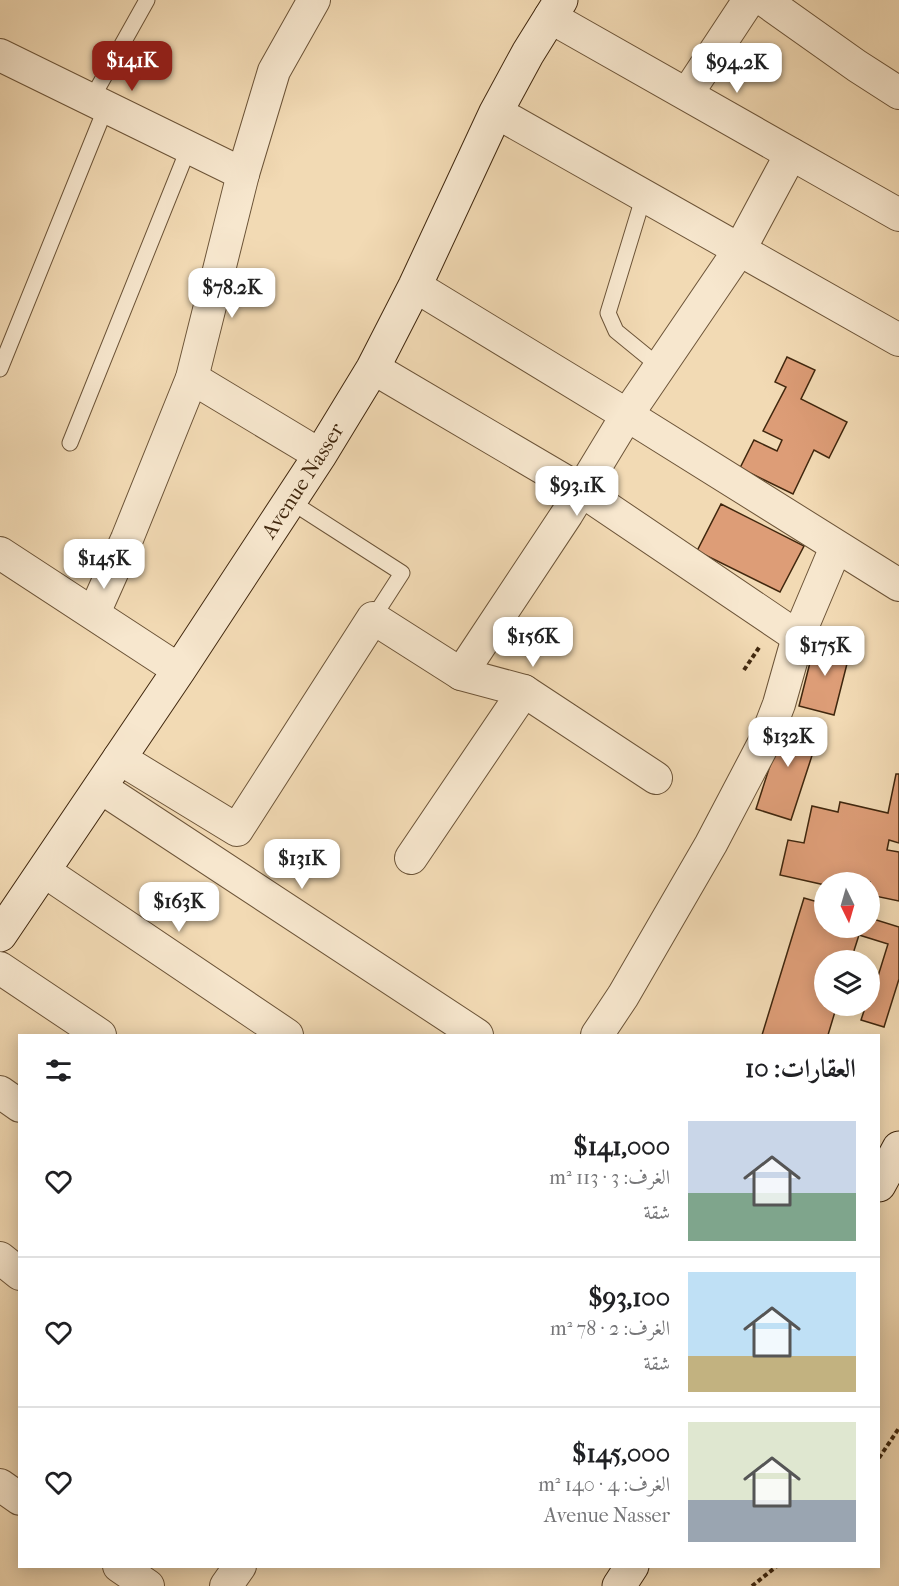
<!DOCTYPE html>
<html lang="ar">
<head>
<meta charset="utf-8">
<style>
	body { margin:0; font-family:"IM FELL French Canon",Amiri,serif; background:#f6f6f6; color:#202124; direction:rtl; height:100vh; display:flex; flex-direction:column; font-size:22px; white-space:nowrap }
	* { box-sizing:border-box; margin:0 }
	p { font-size:20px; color:#757577 }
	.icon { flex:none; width:33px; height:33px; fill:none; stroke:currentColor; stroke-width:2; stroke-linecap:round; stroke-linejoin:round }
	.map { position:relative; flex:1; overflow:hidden; direction:ltr }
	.details { position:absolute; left:18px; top:1034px; width:862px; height:534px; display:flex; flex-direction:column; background:#fff; border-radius:0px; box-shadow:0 3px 15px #0003; direction:rtl }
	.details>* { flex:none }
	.needle { width:39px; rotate:175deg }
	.buttons { position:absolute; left:814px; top:872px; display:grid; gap:12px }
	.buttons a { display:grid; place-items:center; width:66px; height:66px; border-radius:50%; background:#fff; box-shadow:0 3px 15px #0003; font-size:30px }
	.price { position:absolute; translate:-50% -51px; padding:0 14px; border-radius:12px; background:#fff; color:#222; font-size:20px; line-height:39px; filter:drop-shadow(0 2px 3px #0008) }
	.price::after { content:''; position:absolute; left:50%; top:36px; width:18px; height:14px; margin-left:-9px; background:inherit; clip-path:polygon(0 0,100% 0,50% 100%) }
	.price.current { background:#8f2418; color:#fff }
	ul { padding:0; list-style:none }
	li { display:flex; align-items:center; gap:18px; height:150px; padding:0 24px }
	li+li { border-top:2px solid #e0e0e0 }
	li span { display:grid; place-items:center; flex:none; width:168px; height:120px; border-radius:0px; color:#555 }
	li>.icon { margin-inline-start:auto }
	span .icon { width:72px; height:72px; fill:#fffc; stroke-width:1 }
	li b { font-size:26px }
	h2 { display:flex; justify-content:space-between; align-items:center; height:72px; padding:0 24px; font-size:26px }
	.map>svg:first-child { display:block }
</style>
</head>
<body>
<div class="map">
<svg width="899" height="1586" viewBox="0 0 899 1586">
	<rect width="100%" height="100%" fill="#f2dab4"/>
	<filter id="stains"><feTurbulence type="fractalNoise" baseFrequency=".00333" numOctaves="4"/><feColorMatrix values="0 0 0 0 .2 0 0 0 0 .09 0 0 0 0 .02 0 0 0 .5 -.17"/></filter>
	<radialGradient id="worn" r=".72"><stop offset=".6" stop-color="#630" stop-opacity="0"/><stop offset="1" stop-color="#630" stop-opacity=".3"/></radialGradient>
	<g fill="#dd9d77" stroke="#40270e" stroke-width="1.5">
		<path d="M787 357 815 370 801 399 847 422 829 458 814 450 793 494 740 468 754 440 777 451 782 440 763 431 786 387 775 382Z"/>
		<path d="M721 504 804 546 780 592 697 551Z"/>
		<path d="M816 639 851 648 834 715 799 706Z"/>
		<path d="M786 716 821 728 791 820 756 809Z"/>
		<path d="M896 774H899V843L889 840 887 850 899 852V901L870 895V882H825V885L780 875 788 840 804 843 812 806 838 812 840 802 888 813Z"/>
		<path d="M804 898 825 904V927H870V918L899 927V979L884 1027 861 1020 866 1005H870V991L871 988 874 989 888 944 859 935 851 960H825V1005H837L828 1035H762Z"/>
	</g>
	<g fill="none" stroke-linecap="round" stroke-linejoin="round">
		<g stroke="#6c5438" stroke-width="17">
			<g id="lane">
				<path d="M91 100 147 0"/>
				<path d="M644 195 608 313 616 331 660 367"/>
				<path d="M0 369 106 107"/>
				<path d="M70 443 189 147"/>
				<path d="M290 501 402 573 373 618"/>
			</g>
		</g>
		<g stroke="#6c5438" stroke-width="34">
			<g id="street">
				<path d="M764 0 857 66 899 93"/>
				<path d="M550 17 899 215"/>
				<path d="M0 55 243 174"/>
				<path d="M687 94 749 0"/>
				<path d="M496 112 899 340"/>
				<path d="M415 286 627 415 899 585"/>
				<path d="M373 368 582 491 798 637"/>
				<path d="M192 378 320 455"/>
				<path d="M0 553 179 670"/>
				<path d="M94 613 127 539 192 378 243 174 274 71 314 0"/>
				<path d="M461 674 567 514 627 415 740 249 791 154"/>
				<path d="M119 758 237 830 373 618 461 674 524 691 656 778"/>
				<path d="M100 787 477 1035"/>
				<path d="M411 858 524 691"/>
				<path d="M44 871 287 1035"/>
				<path d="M0 968 100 1035"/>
				<path d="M597 1035 623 996 711 844 764 743 779 704 798 637 836 547"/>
				<path d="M0 1092 20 1106"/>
				<path d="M0 1258 20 1274"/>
				<path d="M0 1485 20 1499"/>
				<path d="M119 1566 148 1586"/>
				<path d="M226 1586 240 1566"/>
			</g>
		</g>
		<g stroke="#40270e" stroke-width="35">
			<g id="secondary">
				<path id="s1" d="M0 935 179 670 320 455 373 368 415 286 496 112 528 53 561 0"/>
				<path d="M879 1185 899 1148"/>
				<path d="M619 1586 632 1566"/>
			</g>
		</g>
		<g stroke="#40270e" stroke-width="4" stroke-dasharray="4.5 3" stroke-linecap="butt">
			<path d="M744 670 760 646"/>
			<path d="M879 1458 899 1428"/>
			<path d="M752 1586 777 1566"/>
		</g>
		<use href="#lane" stroke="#f7e7ce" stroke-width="15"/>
		<use href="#street" stroke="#f7e7ce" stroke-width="32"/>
		<use href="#secondary" stroke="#f7e7ce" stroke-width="33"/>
	</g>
	<g text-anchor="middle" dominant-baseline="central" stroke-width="5" stroke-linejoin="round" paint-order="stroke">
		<g font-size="21" fill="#40270e" stroke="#f7e7ce">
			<text stroke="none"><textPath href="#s1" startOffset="546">Avenue Nasser</textPath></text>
		</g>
	</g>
	<rect width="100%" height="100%" filter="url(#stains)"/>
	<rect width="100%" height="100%" fill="url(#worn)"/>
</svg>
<div class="buttons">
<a><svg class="needle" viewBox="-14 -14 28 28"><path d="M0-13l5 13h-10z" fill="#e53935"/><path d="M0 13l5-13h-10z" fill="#757577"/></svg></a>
<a><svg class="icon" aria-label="layers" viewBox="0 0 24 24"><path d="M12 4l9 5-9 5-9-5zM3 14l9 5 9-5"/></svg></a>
</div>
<b class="price current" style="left:132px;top:92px">$141K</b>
<b class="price" style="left:737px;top:94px">$94.2K</b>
<b class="price" style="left:232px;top:319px">$78.2K</b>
<b class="price" style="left:577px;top:517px">$93.1K</b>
<b class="price" style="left:104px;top:590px">$145K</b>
<b class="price" style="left:533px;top:668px">$156K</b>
<b class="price" style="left:825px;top:677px">$175K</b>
<b class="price" style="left:788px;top:768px">$132K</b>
<b class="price" style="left:302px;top:890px">$131K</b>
<b class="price" style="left:179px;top:933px">$163K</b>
<section class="details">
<h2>العقارات: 10<svg class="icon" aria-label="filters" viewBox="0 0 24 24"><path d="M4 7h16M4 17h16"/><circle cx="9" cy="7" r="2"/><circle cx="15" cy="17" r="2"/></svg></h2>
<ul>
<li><span style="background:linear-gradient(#c9d6e8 60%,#7fa58c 0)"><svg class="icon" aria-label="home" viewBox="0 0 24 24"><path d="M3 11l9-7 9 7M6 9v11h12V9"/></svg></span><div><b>$141,000</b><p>الغرف: 3 · 113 m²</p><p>شقة</p></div><svg class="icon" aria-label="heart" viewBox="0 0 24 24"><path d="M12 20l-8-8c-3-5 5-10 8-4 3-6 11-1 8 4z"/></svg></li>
<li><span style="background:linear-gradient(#bfe0f5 70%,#c2b280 0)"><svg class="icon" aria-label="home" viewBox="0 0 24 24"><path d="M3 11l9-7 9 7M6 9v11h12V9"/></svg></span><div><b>$93,100</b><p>الغرف: 2 · 78 m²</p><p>شقة</p></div><svg class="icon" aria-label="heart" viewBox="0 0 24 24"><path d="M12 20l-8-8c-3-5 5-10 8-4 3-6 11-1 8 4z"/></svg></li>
<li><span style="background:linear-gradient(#dfe7d0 65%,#9aa5b1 0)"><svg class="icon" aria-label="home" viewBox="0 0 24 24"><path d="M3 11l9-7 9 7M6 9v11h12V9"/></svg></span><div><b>$145,000</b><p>الغرف: 4 · 140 m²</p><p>Avenue Nasser</p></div><svg class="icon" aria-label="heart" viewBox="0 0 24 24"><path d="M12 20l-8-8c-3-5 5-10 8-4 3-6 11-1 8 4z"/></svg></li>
</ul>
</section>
</div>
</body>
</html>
